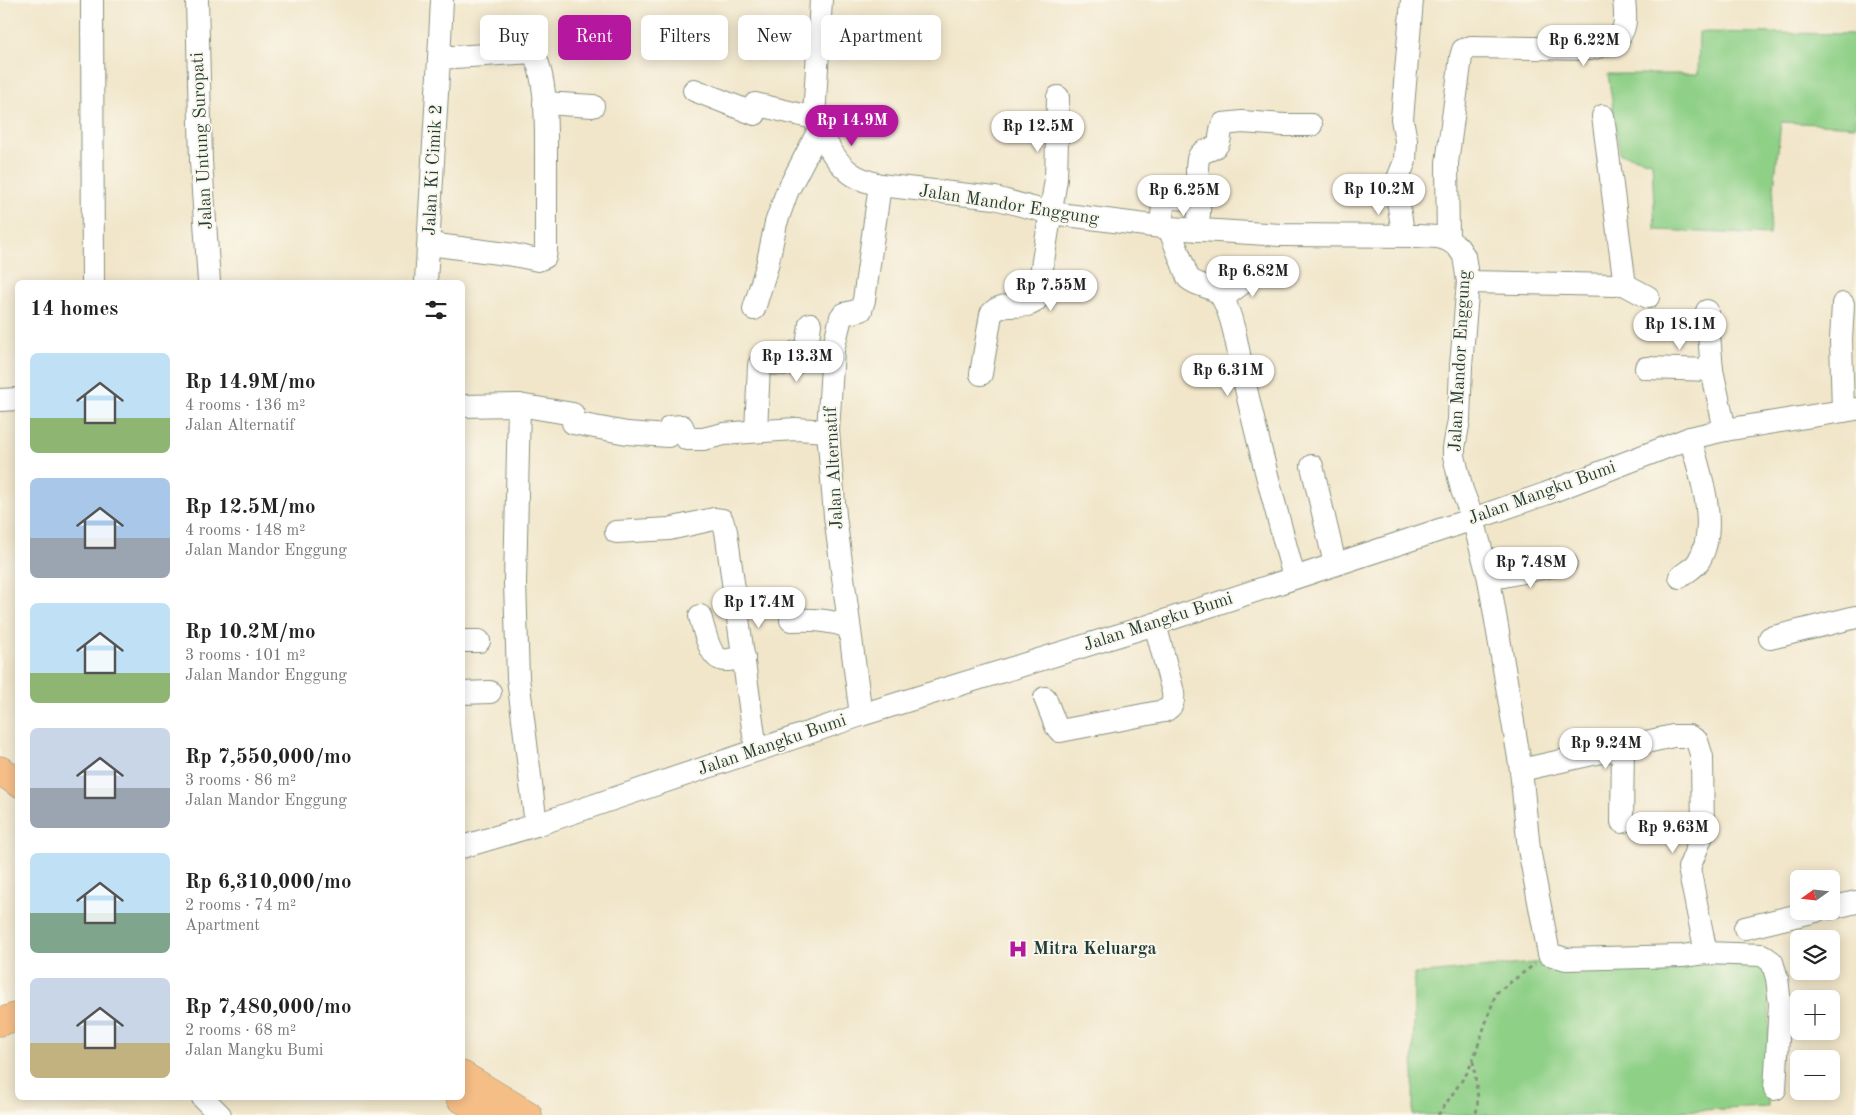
<!DOCTYPE html>
<html lang="en">
<head>
<meta charset="utf-8">
<style>
	body { margin:0; font-family:"Old Standard TT",serif; background:#f2f2f2; color:#222; height:100vh; display:flex; flex-direction:column; font-size:19px; white-space:nowrap }
	* { box-sizing:border-box; margin:0 }
	p { font-size:16px; color:#767676 }
	.icon { flex:none; width:28px; height:28px; fill:none; stroke:currentColor; stroke-width:2; stroke-linecap:round; stroke-linejoin:round }
	.map { position:relative; flex:1; overflow:hidden }
	.panel { position:absolute; left:15px; top:280px; width:450px; height:820px; display:flex; flex-direction:column; background:#fff; border-radius:8px; box-shadow:0 2px 12px #0003 }
	.panel>* { flex:none }
	.banner { position:absolute; left:480px; top:15px; width:475px; height:45px; display:flex; gap:10px }
	.needle { width:32px; rotate:255deg }
	.buttons { position:absolute; left:1790px; top:870px; display:grid; gap:10px }
	.buttons a { display:grid; place-items:center; width:50px; height:50px; border-radius:8px; background:#fff; box-shadow:0 2px 12px #0003; font-size:25px }
	.price { position:absolute; translate:-50% -42px; padding:0 11px; border-radius:18px; background:#fff; color:#222; font-size:16px; line-height:32px; filter:drop-shadow(0 1px 2px #0008) }
	.price::after { content:''; position:absolute; left:50%; top:30px; width:15px; height:11px; margin-left:-8px; background:inherit; clip-path:polygon(0 0,100% 0,50% 100%) }
	.price.selected { background:#b5179e; color:#fff }
	ul { padding:0; list-style:none }
	li { display:flex; align-items:center; gap:15px; height:125px; padding:0 15px }
	li span { display:grid; place-items:center; flex:none; width:140px; height:100px; border-radius:8px; color:#555 }
	li>.icon { margin-inline-start:auto }
	span .icon { width:60px; height:60px; fill:#fffc; stroke-width:1 }
	li b { font-size:21px }
	h2 { display:flex; justify-content:space-between; align-items:center; height:60px; padding:0 15px; font-size:21px }
	.pill { padding:0 18px; border-radius:8px; background:#fff; box-shadow:0 2px 12px #0003; font-size:18px; line-height:45px }
	.pill.selected { background:#b5179e; color:#fff }
	.map>svg:first-child { display:block }
</style>
</head>
<body>
<div class="map">
<svg width="1856" height="1115" viewBox="0 0 1856 1115">
	<rect width="100%" height="100%" fill="#fbf7ec"/>
	<filter id="ink" filterUnits="userSpaceOnUse"><feTurbulence type="fractalNoise" baseFrequency=".02" numOctaves="2"/><feDisplacementMap in="SourceGraphic" scale="10" xChannelSelector="R" yChannelSelector="G"/><feConvolveMatrix kernelMatrix="1 2 1 2 8 2 1 2 1" color-interpolation-filters="sRGB"/></filter>
	<filter id="wash" filterUnits="userSpaceOnUse"><feTurbulence type="fractalNoise" baseFrequency=".0096" numOctaves="4" result="noise"/><feDisplacementMap in="SourceGraphic" scale="20" xChannelSelector="R" yChannelSelector="G"/><feGaussianBlur stdDeviation="1.12" result="paint"/><feColorMatrix in="noise" values="0 0 0 0 0 0 0 0 0 0 0 0 0 0 0 0 0 1.4 0 .05"/><feComposite in="paint" operator="in"/></filter>
	<g filter="url(#wash)">
		<rect width="100%" height="100%" fill="#f1e6ca"/>
		<g fill="#8fd087" stroke="#57865e">
			<path d="M1699 32 1856 34V126L1781 122 1769 235 1655 230 1652 162 1620 154 1608 74H1698Z"/>
			<path d="M1706 947 1770 953 1768 1107 1680 1111V1115H1413L1414 974Z"/>
		</g>
	</g>
	<g filter="url(#ink)">
		<g fill="none" stroke-linecap="round" stroke-linejoin="round">
			<g stroke="#88927f" stroke-width="24">
				<g id="minor">
					<path d="M92 0 93 282"/>
					<path d="M197 0 201 161 209 282"/>
					<path d="M821 0 814 118C822 136 833 159 848 171 857 179 869 182 880 185L995 198 1051 213 1169 228 1281 235 1418 236 1438 237 1448 240 1458 247 1464 256 1468 282 1461 366 1459 420 1454 448V456L1462 490 1473 519 1489 579 1521 770 1529 849 1549 954 1566 959 1682 956 1706 953 1762 955 1772 962 1777 978 1780 1004 1775 1089"/>
					<path d="M439 58 442 0"/>
					<path d="M694 90 755 114V104L814 118"/>
					<path d="M544 103 593 106"/>
					<path d="M1603 116 1624 278 1622 283"/>
					<path d="M1162 227C1162 218 1161 204 1168 198L1199 199"/>
					<path d="M1169 228 1188 278C1199 288 1216 285 1223 299 1235 322 1239 358 1245 384 1259 449 1277 513 1294 577"/>
					<path d="M1197 230C1198 221 1200 212 1199 203 1199 189 1195 173 1198 159 1201 149 1210 152 1216 146 1222 141 1219 130 1223 124L1242 122 1284 125H1311"/>
					<path d="M1400 235 1402 226 1397 194V181L1405 161 1406 140 1402 119 1412 0"/>
					<path d="M1448 240 1447 163 1461 57 1463 50 1471 47 1590 49C1623 41 1628 33 1624 0"/>
					<path d="M426 282 439 58 533 52C547 78 546 124 546 154 546 186 546 218 546 250L545 257 538 260 514 255 429 244"/>
					<path d="M1468 282 1615 285 1622 283 1648 297"/>
					<path d="M1223 298 1260 269"/>
					<path d="M1843 304 1841 340 1843 411"/>
					<path d="M754 309 767 266 776 223 787 192 819 130"/>
					<path d="M1707 311 1712 370 1725 430"/>
					<path d="M1646 368 1712 370"/>
					<path d="M981 374 991 314C1004 298 1026 313 1037 299L1056 179 1058 97"/>
					<path d="M0 400 18 399"/>
					<path d="M519 405 515 583 518 678 536 825"/>
					<path d="M462 406 519 405 573 414V423L627 433 668 436 670 427 682 426 687 439H703L724 434 748 432 796 429 828 431"/>
					<path d="M756 431 759 365 763 363 794 364 796 352 805 350 807 347 810 324"/>
					<path d="M1312 466 1335 564"/>
					<path d="M616 532 669 529 714 519 722 520 726 531 756 750"/>
					<path d="M1680 577C1686 572 1694 568 1698 562 1720 529 1700 472 1690 438"/>
					<path d="M1489 579 1566 563"/>
					<path d="M700 616C703 626 709 655 720 659 726 662 737 658 744 657"/>
					<path d="M791 620C812 619 829 620 849 627"/>
					<path d="M1770 638 1856 617"/>
					<path d="M462 641H479"/>
					<path d="M462 693 490 692"/>
					<path d="M1045 698 1056 726 1060 731 1164 711C1173 707 1174 701 1173 692L1155 624"/>
					<path d="M861 715 835 516 828 431 833 350 841 317 844 314 861 310 864 300 880 185"/>
					<path d="M1521 770 1673 736H1689L1697 741 1702 757 1703 833 1689 868 1706 953"/>
					<path d="M1622 822 1623 747"/>
					<path d="M462 847 536 825 861 715 1155 624 1473 519 1545 494 1690 438 1725 430 1856 409"/>
					<path d="M1831 908 1856 902"/>
					<path d="M1745 928 1816 911"/>
					<path d="M203 1098 220 1115"/>
				</g>
			</g>
			<g stroke="#88927f" stroke-width="29">
				<g id="major">
					<path d="M0 770 18 783"/>
					<path d="M0 1022 18 1016"/>
					<path d="M462 1075 528 1115"/>
					<path d="M460 1098 489 1115"/>
				</g>
			</g>
			<g stroke="#88927f" stroke-width="3" stroke-dasharray="4 4" stroke-linecap="butt">
				<path d="M1473 1061 1478 1098 1476 1115"/>
				<path d="M1438 1115 1467 1073 1473 1060 1496 993 1535 964"/>
			</g>
			<use href="#minor" stroke="#fff" stroke-width="22"/>
			<use href="#major" stroke="#f6be87" stroke-width="28"/>
		</g>
	</g>
	<defs>
		<g id="hospital-bare" transform="scale(1.5)"><path d="M-5-5h3v3.5h4V-5h3V5h-3V1.5h-4V5h-3Z" fill="#b5179e" stroke="#fbf7ec" stroke-width="2.5" paint-order="stroke"/></g>
	</defs>
	<g fill-rule="evenodd">
		<use href="#hospital-bare" x="1018" y="949"/>
	</g>
	<g text-anchor="middle" dominant-baseline="central" stroke-width="4" stroke-linejoin="round" paint-order="stroke">
		<g font-size="18" fill="#1f3d34" stroke="#fbf7ec">
			<text transform="translate(202 141) rotate(-93)">Jalan Untung Suropati</text>
			<text transform="translate(433 170) rotate(-87)">Jalan Ki Cimik 2</text>
			<text transform="translate(1009 205) rotate(9)">Jalan Mandor Enggung</text>
			<text transform="translate(1460 361) rotate(-87)">Jalan Mandor Enggung</text>
			<text transform="translate(834 468) rotate(-93)">Jalan Alternatif</text>
			<text transform="translate(1542 493) rotate(-20)">Jalan Mangku Bumi</text>
			<text transform="translate(1158 622) rotate(-18)">Jalan Mangku Bumi</text>
			<text transform="translate(772 745) rotate(-19)">Jalan Mangku Bumi</text>
		</g>
		<g font-size="18" font-weight="bold" fill="#1f3d34" stroke="#fbf7ec" text-anchor="start">
			<text x="1033" y="949">Mitra Keluarga</text>
		</g>
	</g>
</svg>
<div class="buttons">
<a><svg class="needle" viewBox="-14 -14 28 28"><path d="M0-13l5 13h-10z" fill="#e53935"/><path d="M0 13l5-13h-10z" fill="#767676"/></svg></a>
<a><svg class="icon" aria-label="layers" viewBox="0 0 24 24"><path d="M12 4l9 5-9 5-9-5zM3 14l9 5 9-5"/></svg></a>
<a>+</a>
<a>−</a>
</div>
<b class="price" style="left:1584px;top:67px">Rp 6.22M</b>
<b class="price selected" style="left:852px;top:147px">Rp 14.9M</b>
<b class="price" style="left:1038px;top:153px">Rp 12.5M</b>
<b class="price" style="left:1379px;top:216px">Rp 10.2M</b>
<b class="price" style="left:1184px;top:217px">Rp 6.25M</b>
<b class="price" style="left:1253px;top:298px">Rp 6.82M</b>
<b class="price" style="left:1051px;top:312px">Rp 7.55M</b>
<b class="price" style="left:1680px;top:351px">Rp 18.1M</b>
<b class="price" style="left:797px;top:383px">Rp 13.3M</b>
<b class="price" style="left:1228px;top:397px">Rp 6.31M</b>
<b class="price" style="left:1531px;top:589px">Rp 7.48M</b>
<b class="price" style="left:759px;top:629px">Rp 17.4M</b>
<b class="price" style="left:1606px;top:770px">Rp 9.24M</b>
<b class="price" style="left:1673px;top:854px">Rp 9.63M</b>
<div class="banner">
<a class="pill">Buy</a>
<a class="pill selected">Rent</a>
<a class="pill">Filters</a>
<a class="pill">New</a>
<a class="pill">Apartment</a>
</div>
<section class="panel">
<h2>14 homes<svg class="icon" aria-label="filters" viewBox="0 0 24 24"><path d="M4 7h16M4 17h16"/><circle cx="9" cy="7" r="2"/><circle cx="15" cy="17" r="2"/></svg></h2>
<ul>
<li><span style="background:linear-gradient(#bfe0f5 65%,#8fb573 0)"><svg class="icon" aria-label="home" viewBox="0 0 24 24"><path d="M3 11l9-7 9 7M6 9v11h12V9"/></svg></span><div><b>Rp 14.9M/mo</b><p>4 rooms · 136 m²</p><p>Jalan Alternatif</p></div></li>
<li><span style="background:linear-gradient(#a9c7e8 60%,#9aa5b1 0)"><svg class="icon" aria-label="home" viewBox="0 0 24 24"><path d="M3 11l9-7 9 7M6 9v11h12V9"/></svg></span><div><b>Rp 12.5M/mo</b><p>4 rooms · 148 m²</p><p>Jalan Mandor Enggung</p></div></li>
<li><span style="background:linear-gradient(#bfe0f5 70%,#8fb573 0)"><svg class="icon" aria-label="home" viewBox="0 0 24 24"><path d="M3 11l9-7 9 7M6 9v11h12V9"/></svg></span><div><b>Rp 10.2M/mo</b><p>3 rooms · 101 m²</p><p>Jalan Mandor Enggung</p></div></li>
<li><span style="background:linear-gradient(#c9d6e8 60%,#9aa5b1 0)"><svg class="icon" aria-label="home" viewBox="0 0 24 24"><path d="M3 11l9-7 9 7M6 9v11h12V9"/></svg></span><div><b>Rp 7,550,000/mo</b><p>3 rooms · 86 m²</p><p>Jalan Mandor Enggung</p></div></li>
<li><span style="background:linear-gradient(#bfe0f5 60%,#7fa58c 0)"><svg class="icon" aria-label="home" viewBox="0 0 24 24"><path d="M3 11l9-7 9 7M6 9v11h12V9"/></svg></span><div><b>Rp 6,310,000/mo</b><p>2 rooms · 74 m²</p><p>Apartment</p></div></li>
<li><span style="background:linear-gradient(#c9d6e8 65%,#c2b280 0)"><svg class="icon" aria-label="home" viewBox="0 0 24 24"><path d="M3 11l9-7 9 7M6 9v11h12V9"/></svg></span><div><b>Rp 7,480,000/mo</b><p>2 rooms · 68 m²</p><p>Jalan Mangku Bumi</p></div></li>
</ul>
</section>
</div>
</body>
</html>
